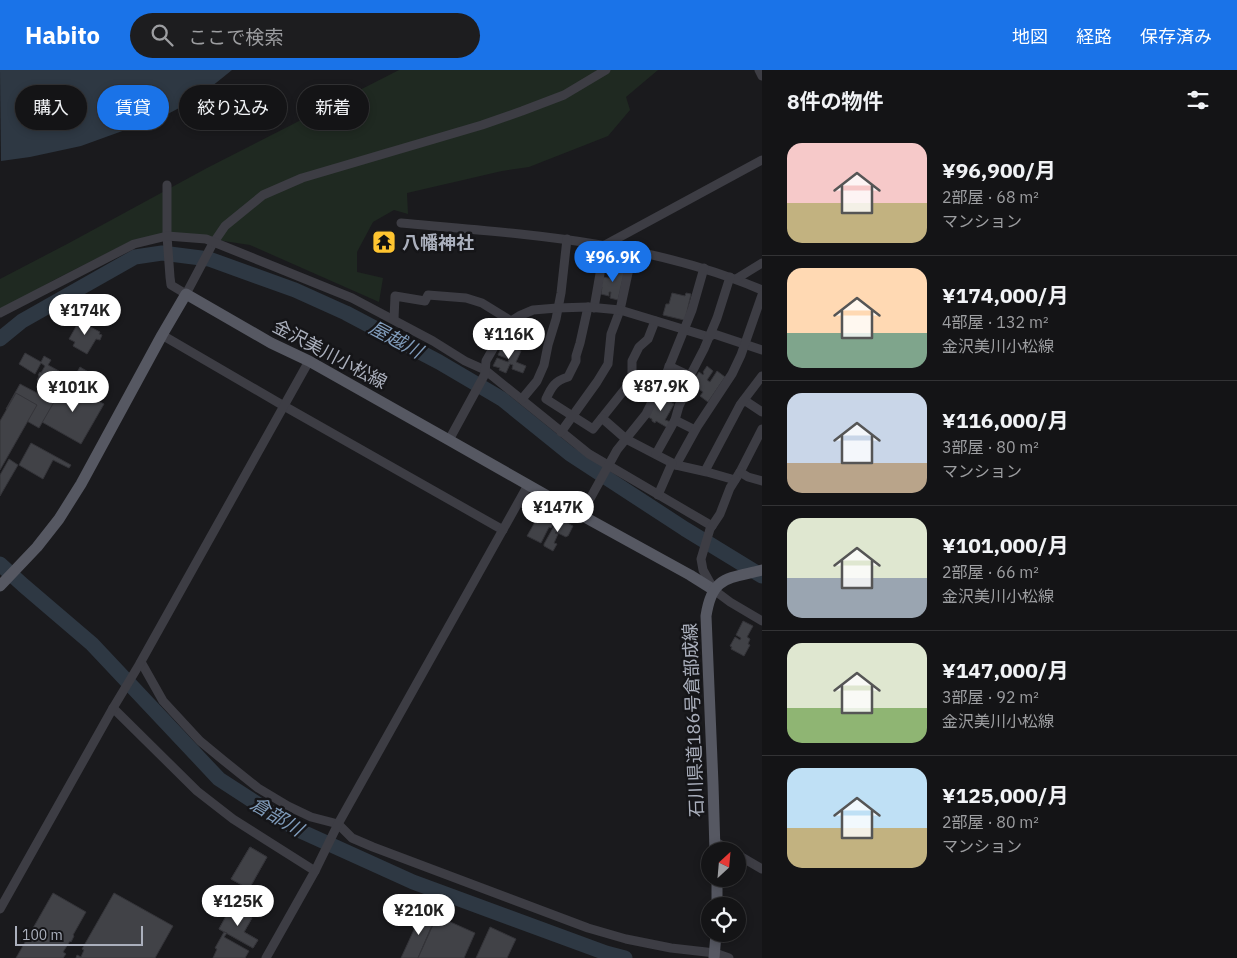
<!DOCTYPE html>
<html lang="ja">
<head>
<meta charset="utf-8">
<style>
	body { margin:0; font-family:"IBM Plex Sans","Noto Sans JP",sans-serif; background:#1d1d1f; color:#f1f3f6; height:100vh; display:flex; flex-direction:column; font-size:19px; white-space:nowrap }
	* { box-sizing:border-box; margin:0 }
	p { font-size:16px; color:#9d9ea1 }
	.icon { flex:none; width:28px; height:28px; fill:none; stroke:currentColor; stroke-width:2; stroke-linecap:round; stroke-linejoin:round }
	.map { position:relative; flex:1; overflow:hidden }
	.details { display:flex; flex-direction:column; background:#141416; width:475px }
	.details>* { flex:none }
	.banner { position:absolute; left:15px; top:15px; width:475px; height:45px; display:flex; gap:10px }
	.needle { width:32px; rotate:26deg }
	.buttons { position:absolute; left:701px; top:772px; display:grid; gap:10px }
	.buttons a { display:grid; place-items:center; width:45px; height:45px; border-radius:50%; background:#141416; box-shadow:0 2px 8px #0003,0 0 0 1px #333335; font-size:25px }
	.scale { position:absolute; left:15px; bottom:12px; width:128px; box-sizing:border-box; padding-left:5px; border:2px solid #abb0bd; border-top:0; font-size:14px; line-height:18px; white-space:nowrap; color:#abb0bd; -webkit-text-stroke:4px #151518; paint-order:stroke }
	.price { position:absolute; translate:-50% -42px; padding:0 11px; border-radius:18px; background:#fff; color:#222; font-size:16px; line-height:32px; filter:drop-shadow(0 1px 2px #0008) }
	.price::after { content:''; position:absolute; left:50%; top:30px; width:15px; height:11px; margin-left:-8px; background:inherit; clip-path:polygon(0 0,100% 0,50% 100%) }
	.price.active { background:#1a73e8; color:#fff }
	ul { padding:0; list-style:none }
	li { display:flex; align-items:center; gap:15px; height:125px; padding:0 25px }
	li+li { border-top:1px solid #333335 }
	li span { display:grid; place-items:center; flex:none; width:140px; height:100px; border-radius:15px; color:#555 }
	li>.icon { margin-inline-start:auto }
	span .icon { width:60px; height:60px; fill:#fffc; stroke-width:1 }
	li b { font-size:21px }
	h2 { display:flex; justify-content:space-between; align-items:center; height:60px; padding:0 25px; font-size:21px }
	.pill { padding:0 18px; border-radius:22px; background:#141416; box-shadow:0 2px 8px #0003,0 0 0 1px #333335; font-size:18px; line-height:45px }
	.pill.active { background:#1a73e8; color:#fff }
	header { display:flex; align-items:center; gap:30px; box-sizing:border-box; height:70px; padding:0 25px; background:#1a73e8; color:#fff }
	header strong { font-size:24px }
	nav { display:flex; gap:28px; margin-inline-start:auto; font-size:18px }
	.search { width:350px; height:45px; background:#1d1d1f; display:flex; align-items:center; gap:12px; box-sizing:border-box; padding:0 18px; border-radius:28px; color:#9d9ea1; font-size:19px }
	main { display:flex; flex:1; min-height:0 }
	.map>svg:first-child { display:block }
</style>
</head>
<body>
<header>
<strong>Habito</strong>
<div class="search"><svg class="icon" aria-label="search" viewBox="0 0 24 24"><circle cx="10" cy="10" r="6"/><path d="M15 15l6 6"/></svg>ここで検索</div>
<nav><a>地図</a><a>経路</a><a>保存済み</a></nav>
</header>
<main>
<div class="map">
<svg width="762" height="888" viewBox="0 0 762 888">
	<rect width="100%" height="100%" fill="#1a1a1d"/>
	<path fill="#1f2921" d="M399 0H658L626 27 630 40 608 66 529 97 502 101 407 123 408 144 394 140 373 152 357 182V202L383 208 379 232 250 175 177 164 133 170 52 211 0 241V209L69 173 207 98Z"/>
	<path fill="#2e3843" d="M0 0H232C210 18 187 36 161 47L81 76 30 87 1 91Z"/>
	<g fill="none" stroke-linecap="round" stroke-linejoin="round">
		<g stroke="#2e3843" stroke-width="15">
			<path d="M0 269 22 251 135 187 162 183 209 189 295 220 346 243 439 292 502 329 570 384 685 459 762 506"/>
			<path d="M0 494 23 515 92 574 219 709 296 759 413 812 606 883 625 888"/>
		</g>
	</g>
	<g fill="#414247" stroke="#343439">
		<path d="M613 197 625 200 618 230 610 228 611 222H609V226L601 224 602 217H601L603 207 613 209 614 205 606 203 607 198 613 199Z"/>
		<path d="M672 223 685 226 686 223 691 224 685 250H684L663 245 666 234H669Z"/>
		<path d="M82 246 90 250 87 255 100 262 99 264 102 265 100 270 96 269 87 284 73 276 75 272 69 269Z"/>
		<path d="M503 274 507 275 506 278 514 282 515 279 521 281 516 292 526 296 523 303 512 299 513 295 510 294 506 303 499 300 500 298 493 296 497 288 508 292 509 289 498 285Z"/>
		<path d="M25 283 41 292 44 286 51 290 48 295 59 301 49 318 37 310 39 306 38 305 40 302 41 303 45 296 41 293 35 304 19 294Z"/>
		<path d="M707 296 713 301 707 310 710 312 717 301 725 307 708 332 700 326 703 322 691 314 699 302 703 305 704 303 703 302Z"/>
		<path d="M80 297 97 307 88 324 74 316 72 318 69 316Z"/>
		<path d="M64 312 104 334 81 374 42 352Z"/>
		<path d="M20 314 54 332 39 358 6 339Z"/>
		<path d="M16 323 37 335 0 400V351Z"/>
		<path d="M659 326 674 334 665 350 671 352 668 358 656 351 655 353 652 351V349L648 347Z"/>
		<path d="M31 373 71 395 69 398 53 390 43 409 19 395Z"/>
		<path d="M9 389 18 395 0 426V405Z"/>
		<path d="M542 440 557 447 551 458 549 457 541 473 527 466Z"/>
		<path d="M560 447 565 450 564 451 573 456 568 466H567L566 467 556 462 555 463 558 464 554 473 557 474 553 481 544 476V474L558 449H559Z"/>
		<path d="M743 551 753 556 747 567 750 569 748 574 750 575 744 586 731 579 732 577 730 576 735 567 740 570 741 568 736 565Z"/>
		<path d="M250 777 267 787 249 819 231 809Z"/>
		<path d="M250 777 267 787 249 819 231 809Z"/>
		<path d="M53 823 86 842 73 865 74 866 71 872 70 871 63 882 66 884 63 888H16Z"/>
		<path d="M114 823 173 856 155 888H76L77 885 81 887 84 880 82 879Z"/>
		<path d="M231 837 252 848 244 862 258 870 253 878 219 859Z"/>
		<path d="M231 837 252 848 244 862 258 870 253 878 219 859Z"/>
		<path d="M423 840 436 846 418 888H401Z"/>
		<path d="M437 846 475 863 464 888H418Z"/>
		<path d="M490 857 516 869 507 888H476Z"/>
		<path d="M224 862 227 863 224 867 249 881 245 888H213L217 879 215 878Z"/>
	</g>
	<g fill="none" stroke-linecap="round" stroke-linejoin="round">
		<g stroke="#3d3d44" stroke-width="9">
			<path d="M759 0 762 6"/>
			<path d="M167 115V166L170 207 171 215 186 224 212 175 225 156 263 125 302 108 482 55 522 41 564 25 606 0"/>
			<path d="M401 153C523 164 648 171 762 220"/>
			<path d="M605 175 762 90"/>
			<path d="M736 209 762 193"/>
			<path d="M588 237 580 273 576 286V291L568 307C555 311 552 316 546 329L593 359 629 314 632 306V291L639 277 648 269 655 251"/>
			<path d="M594 238 605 175"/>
			<path d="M0 243 134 174 167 166 206 169 352 228 433 271 465 291 485 300 589 384 712 456"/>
			<path d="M394 249 395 226 425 231 428 225 466 228 482 233 511 251"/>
			<path d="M162 265 284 336 503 460"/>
			<path d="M669 296 690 306"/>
			<path d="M522 329 537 311 544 295 548 275 556 249 561 223 567 169"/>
			<path d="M744 330 762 342"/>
			<path d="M602 348 626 369 676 395 707 402 735 410"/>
			<path d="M675 350 695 360"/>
			<path d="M762 359 740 402 730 418 720 444 710 459 701 489 703 500 714 520 730 532 762 551"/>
			<path d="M561 362 597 312 608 294 611 264 620 240 633 180"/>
			<path d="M449 370 485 304 486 291 506 256 511 251 519 246 533 240 557 238 588 237 620 240 709 267 714 264 762 280"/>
			<path d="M656 384 675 350 679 336 686 321 690 306 704 279 717 248 730 207"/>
			<path d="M676 395 697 357 732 304 741 285 762 225"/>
			<path d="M705 401 740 335 762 306"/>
			<path d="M740 402 748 407 762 411"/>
			<path d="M658 425 672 393"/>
			<path d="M581 445 617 380 646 344 667 302 692 240 704 198"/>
			<path d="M141 592 163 631 200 671 223 690 258 718 288 736 311 747 338 754 352 768 373 777 588 858 626 869 671 878 715 883 729 888"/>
			<path d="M113 638 197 721 233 749 315 801"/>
			<path d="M714 771 731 781"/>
			<path d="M738 785 762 799"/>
			<path d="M0 839 113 638 139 595 309 291"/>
			<path d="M266 888 315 801 338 754 528 415"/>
		</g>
		<g stroke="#565862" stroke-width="11">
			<path d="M0 516 37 477 59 449 81 414 162 265 186 224 271 273 309 291 449 370 581 445 690 505 714 520"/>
			<path d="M715 781 713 714 706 546C712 506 727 509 762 500"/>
			<path d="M717 809V836"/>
			<path d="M714 888 716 864"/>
		</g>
	</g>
	<defs>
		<g id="temple-square" transform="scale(1.25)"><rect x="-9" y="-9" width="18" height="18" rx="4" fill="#ffc530" stroke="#151518"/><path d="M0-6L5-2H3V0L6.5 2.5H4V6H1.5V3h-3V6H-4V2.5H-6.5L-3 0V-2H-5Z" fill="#111"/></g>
	</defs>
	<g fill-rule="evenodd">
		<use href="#temple-square" x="384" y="172"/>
	</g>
	<g text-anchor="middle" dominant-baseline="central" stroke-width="5" stroke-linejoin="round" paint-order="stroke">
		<g font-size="18" font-weight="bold" fill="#abb0bd" stroke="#151518" text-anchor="start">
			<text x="402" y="172">八幡神社</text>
		</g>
		<g font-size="18" fill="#abb0bd" stroke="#151518">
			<text transform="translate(330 284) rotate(28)">金沢美川小松線</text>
			<text transform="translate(693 650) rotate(-92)">石川県道186号倉部成線</text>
		</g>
		<g font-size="19" font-style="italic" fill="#809cbb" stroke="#151518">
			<text transform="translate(396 269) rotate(28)">屋越川</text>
			<text transform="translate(277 746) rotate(31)">倉部川</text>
		</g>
	</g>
</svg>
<div class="buttons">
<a><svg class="needle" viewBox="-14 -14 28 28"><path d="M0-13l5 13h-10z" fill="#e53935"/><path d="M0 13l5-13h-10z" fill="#9d9ea1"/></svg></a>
<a><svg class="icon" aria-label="locate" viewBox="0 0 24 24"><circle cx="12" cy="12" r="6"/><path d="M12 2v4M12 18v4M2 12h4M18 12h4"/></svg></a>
</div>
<div class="scale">100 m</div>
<b class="price active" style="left:613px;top:213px">¥96.9K</b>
<b class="price" style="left:85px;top:266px">¥174K</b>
<b class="price" style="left:509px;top:290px">¥116K</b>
<b class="price" style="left:661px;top:342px">¥87.9K</b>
<b class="price" style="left:73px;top:343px">¥101K</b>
<b class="price" style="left:558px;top:463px">¥147K</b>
<b class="price" style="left:238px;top:857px">¥125K</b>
<b class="price" style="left:419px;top:866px">¥210K</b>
<div class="banner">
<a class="pill">購入</a>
<a class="pill active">賃貸</a>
<a class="pill">絞り込み</a>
<a class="pill">新着</a>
</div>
</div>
<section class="details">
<h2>8件の物件<svg class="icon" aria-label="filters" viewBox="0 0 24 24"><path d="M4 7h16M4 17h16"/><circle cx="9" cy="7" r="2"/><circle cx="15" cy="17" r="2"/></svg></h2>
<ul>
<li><span style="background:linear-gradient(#f6c9c9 60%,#c2b280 0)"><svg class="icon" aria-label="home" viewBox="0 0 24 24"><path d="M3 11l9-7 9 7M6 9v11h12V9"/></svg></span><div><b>¥96,900/月</b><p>2部屋 · 68 m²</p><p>マンション</p></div></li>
<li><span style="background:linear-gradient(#ffd9b3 65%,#7fa58c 0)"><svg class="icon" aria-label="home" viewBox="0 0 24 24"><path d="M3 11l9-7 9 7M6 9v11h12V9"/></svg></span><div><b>¥174,000/月</b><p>4部屋 · 132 m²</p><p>金沢美川小松線</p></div></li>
<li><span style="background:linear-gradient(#c9d6e8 70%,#b9a48a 0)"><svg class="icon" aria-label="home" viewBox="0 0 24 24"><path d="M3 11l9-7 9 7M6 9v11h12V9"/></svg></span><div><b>¥116,000/月</b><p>3部屋 · 80 m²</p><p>マンション</p></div></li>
<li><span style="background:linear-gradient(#dfe7d0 60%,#9aa5b1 0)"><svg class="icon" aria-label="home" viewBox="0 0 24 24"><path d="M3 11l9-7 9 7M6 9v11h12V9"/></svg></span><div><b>¥101,000/月</b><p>2部屋 · 66 m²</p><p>金沢美川小松線</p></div></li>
<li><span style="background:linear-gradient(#dfe7d0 65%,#8fb573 0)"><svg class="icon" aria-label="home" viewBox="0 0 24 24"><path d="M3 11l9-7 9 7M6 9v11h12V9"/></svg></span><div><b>¥147,000/月</b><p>3部屋 · 92 m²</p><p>金沢美川小松線</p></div></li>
<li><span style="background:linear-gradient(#bfe0f5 60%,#c2b280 0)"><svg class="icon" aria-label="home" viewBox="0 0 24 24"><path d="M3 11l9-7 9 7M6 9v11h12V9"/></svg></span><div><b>¥125,000/月</b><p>2部屋 · 80 m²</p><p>マンション</p></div></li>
</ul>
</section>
</main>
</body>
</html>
